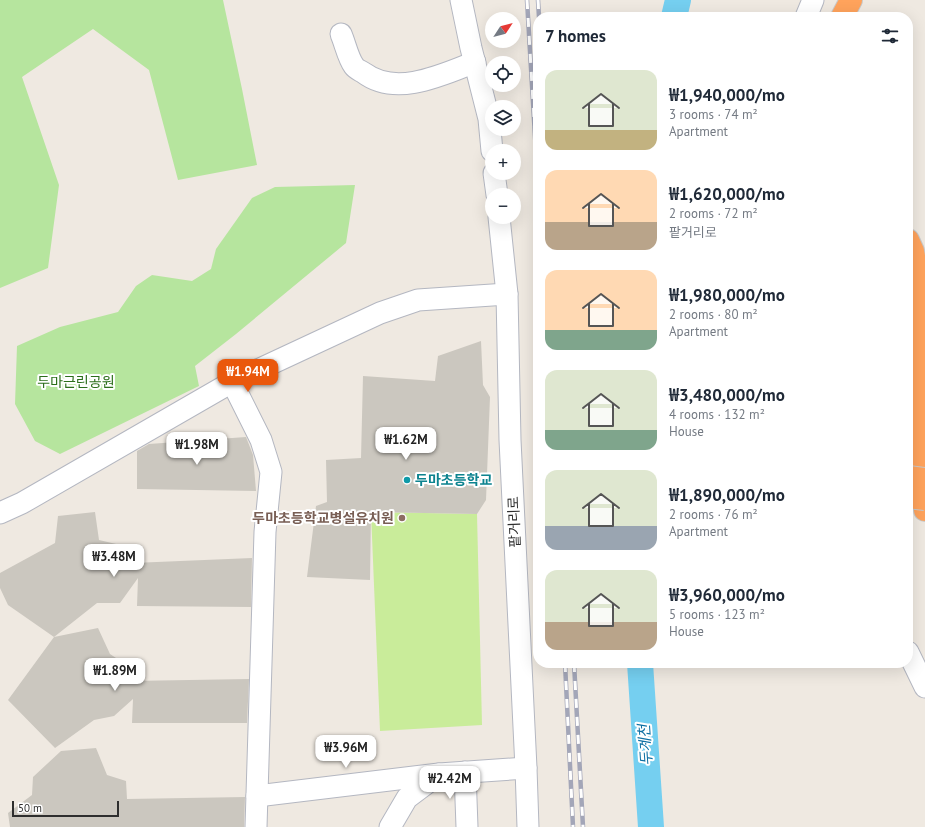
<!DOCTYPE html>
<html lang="en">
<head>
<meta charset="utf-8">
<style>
	body { margin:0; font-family:"PT Sans","Noto Sans KR",sans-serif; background:#f6f6f7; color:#1f2937; height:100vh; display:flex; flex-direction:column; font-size:15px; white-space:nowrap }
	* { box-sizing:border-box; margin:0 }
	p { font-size:13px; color:#747a83 }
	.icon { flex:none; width:22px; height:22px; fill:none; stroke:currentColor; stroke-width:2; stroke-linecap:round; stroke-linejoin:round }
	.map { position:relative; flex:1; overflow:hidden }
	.drawer { position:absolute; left:533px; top:12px; width:380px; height:656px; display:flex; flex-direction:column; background:#fff; border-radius:16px; box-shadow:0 4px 16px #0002 }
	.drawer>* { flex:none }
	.needle { width:26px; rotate:54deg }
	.buttons { position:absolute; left:485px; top:12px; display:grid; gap:8px }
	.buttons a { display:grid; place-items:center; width:36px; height:36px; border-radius:50%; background:#fff; box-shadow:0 4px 16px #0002; font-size:20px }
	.scale { position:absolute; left:12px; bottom:10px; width:107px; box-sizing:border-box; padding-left:4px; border:2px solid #2e2e2e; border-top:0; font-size:11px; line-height:14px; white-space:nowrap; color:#2e2e2e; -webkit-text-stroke:3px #fff; paint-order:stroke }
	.price { position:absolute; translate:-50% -34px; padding:0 9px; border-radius:8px; background:#fff; color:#222; font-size:13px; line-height:26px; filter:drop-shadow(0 1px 2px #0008) }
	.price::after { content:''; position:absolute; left:50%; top:24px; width:12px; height:9px; margin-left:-6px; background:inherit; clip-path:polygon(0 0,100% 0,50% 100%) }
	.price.active { background:#ea580c; color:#fff }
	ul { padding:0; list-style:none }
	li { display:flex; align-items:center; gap:12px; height:100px; padding:0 12px }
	li span { display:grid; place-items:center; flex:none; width:112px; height:80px; border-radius:12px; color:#555 }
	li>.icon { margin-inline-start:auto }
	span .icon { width:48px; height:48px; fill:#fffc; stroke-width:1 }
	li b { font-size:17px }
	h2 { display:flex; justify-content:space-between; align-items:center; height:48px; padding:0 12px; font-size:17px }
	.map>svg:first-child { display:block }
</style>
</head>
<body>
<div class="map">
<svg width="925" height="827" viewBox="0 0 925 827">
	<rect width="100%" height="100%" fill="#efe9e1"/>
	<g fill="#b6e59e">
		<path d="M0 0H223L242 89 257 165 178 180 149 70 93 29 22 77 59 185 48 268 0 288Z"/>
		<path d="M355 185 346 243 236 334 195 366 199 386 60 454 35 441 15 404 17 346 60 327 118 312 136 286 152 275 192 281 211 269 216 249 252 198 275 187Z"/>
	</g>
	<path fill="#c9ec9a" d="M371 512 477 514 482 725 380 731Z"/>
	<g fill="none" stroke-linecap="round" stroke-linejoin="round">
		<g stroke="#75cff0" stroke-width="26">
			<path d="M674 17 678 0"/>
			<path d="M640 663 651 827"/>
		</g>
	</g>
	<g fill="#cbc7bf">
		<path d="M481 341 483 385 490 397 486 500 477 514 371 512 370 580 307 577 316 506 327 502 326 460 361 458 363 376 435 381 438 356Z"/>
		<path d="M246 437 253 455 256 491 137 489V451L149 444Z"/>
		<path d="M95 512 99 540 133 548V563L252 558 251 607 137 606 138 578 120 603H97L54 637 8 605 0 588V573L55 543 58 516Z"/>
		<path d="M98 628 110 654 128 666 130 681 249 679 247 723H132L133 699 114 716 94 720 55 748 8 700 54 637Z"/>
		<path d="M96 748 107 775 126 781 127 799 245 797 244 827H10L8 813 32 795 33 777 61 751Z"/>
	</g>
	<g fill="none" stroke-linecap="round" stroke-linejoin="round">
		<g stroke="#b4b7c1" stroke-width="23">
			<g id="minor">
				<path d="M461 0 471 48 489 119 492 151"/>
				<path d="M806 17 813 0"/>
				<path d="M341 34C345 43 348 58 354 66 356 69 361 71 364 73 396 97 442 75 475 62"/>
				<path d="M494 173 497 195"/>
				<path d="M499 217 507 294 510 440 526 768 528 827"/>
				<path d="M232 382 261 440 271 472 265 532 256 827"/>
				<path d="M0 513 22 503 232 382 380 313 418 300 507 294"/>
				<path d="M908 652 925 687"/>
				<path d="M465 772 467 827"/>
				<path d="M257 796 439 774"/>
				<path d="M390 827 407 798 439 774 526 768"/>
			</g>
		</g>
		<g stroke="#c9c9c9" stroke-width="24">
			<g id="highway">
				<path d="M842 17 851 0"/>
				<path d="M908 240 913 251 918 277 922 349 921 468 925 510"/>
			</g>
		</g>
		<use href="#minor" stroke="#fff" stroke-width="21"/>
		<use href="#highway" stroke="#ffa35c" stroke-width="22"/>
		<g stroke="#a3a6b8" stroke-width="4.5">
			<g id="rail">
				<path d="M527 0 538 187"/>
				<path d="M538 0 539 17"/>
				<path d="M565 663 573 827"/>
				<path d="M574 663 583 827"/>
			</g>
		</g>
		<use href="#rail" stroke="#fff" stroke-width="3" stroke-dasharray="9" stroke-linecap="butt"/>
		<g stroke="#c9c9c9" stroke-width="24" stroke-linecap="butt">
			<g id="highway-bridge">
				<path d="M908 477 925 479"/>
				<path d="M908 497 925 499"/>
			</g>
		</g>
		<use href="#highway-bridge" stroke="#ffa35c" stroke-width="22"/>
	</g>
	<circle fill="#0f9aa8" stroke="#fff" stroke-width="1.5" cx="407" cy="480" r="4"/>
	<circle fill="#8d6e63" stroke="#fff" stroke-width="1.5" cx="402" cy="518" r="4"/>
	<g text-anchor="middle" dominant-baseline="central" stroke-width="4" stroke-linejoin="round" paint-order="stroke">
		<g font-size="14" fill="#2c6e1b" stroke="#fff">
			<text x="76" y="382">두마근린공원</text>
		</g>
		<g font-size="14" font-weight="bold" fill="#0d838f" stroke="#fff" text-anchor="start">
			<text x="415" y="480">두마초등학교</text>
		</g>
		<g font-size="14" font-weight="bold" fill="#785e54" stroke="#fff" text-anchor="end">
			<text x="394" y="518">두마초등학교병설유치원</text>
		</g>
		<g font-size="14" fill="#2e2e2e" stroke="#fff">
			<text transform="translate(514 522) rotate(-92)">팥거리로</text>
		</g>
		<g font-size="15" font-style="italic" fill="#0d6fa3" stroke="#fff">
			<text transform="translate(645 745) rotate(-94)">두계천</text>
		</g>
	</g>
</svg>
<div class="buttons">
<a><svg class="needle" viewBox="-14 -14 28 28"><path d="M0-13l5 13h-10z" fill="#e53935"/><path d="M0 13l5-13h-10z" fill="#747a83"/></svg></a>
<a><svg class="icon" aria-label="locate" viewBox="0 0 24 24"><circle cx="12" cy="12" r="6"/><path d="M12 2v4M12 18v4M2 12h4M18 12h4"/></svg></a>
<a><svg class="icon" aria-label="layers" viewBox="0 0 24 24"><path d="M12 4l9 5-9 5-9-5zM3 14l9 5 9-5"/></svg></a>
<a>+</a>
<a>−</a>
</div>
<div class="scale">50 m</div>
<b class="price active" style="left:248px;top:393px">₩1.94M</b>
<b class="price" style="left:406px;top:461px">₩1.62M</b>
<b class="price" style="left:197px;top:466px">₩1.98M</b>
<b class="price" style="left:114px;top:578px">₩3.48M</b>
<b class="price" style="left:115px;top:692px">₩1.89M</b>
<b class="price" style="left:346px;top:769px">₩3.96M</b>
<b class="price" style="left:450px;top:800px">₩2.42M</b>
<section class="drawer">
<h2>7 homes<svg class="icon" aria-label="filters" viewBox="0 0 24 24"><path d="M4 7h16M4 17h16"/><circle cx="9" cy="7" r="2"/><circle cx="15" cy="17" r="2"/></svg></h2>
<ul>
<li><span style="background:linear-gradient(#dfe7d0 75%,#c2b280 0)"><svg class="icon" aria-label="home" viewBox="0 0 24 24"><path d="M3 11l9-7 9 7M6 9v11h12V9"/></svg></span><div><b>₩1,940,000/mo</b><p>3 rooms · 74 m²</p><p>Apartment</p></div></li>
<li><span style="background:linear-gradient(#ffd9b3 65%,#b9a48a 0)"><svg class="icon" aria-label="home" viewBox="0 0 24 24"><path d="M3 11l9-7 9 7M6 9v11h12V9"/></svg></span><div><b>₩1,620,000/mo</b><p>2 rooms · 72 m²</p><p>팥거리로</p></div></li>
<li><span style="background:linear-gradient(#ffd9b3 75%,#7fa58c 0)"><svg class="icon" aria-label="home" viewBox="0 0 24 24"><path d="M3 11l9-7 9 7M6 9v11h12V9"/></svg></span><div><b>₩1,980,000/mo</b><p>2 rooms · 80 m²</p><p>Apartment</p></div></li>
<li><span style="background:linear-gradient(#dfe7d0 75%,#7fa58c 0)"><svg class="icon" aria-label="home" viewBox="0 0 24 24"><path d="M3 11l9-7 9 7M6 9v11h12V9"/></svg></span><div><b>₩3,480,000/mo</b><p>4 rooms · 132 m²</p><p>House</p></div></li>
<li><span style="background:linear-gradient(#dfe7d0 70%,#9aa5b1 0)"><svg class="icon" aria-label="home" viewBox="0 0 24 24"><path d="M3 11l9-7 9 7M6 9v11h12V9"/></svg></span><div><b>₩1,890,000/mo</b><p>2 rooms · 76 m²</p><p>Apartment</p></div></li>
<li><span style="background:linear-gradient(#dfe7d0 65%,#b9a48a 0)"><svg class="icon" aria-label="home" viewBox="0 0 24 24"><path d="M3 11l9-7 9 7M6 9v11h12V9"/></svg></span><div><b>₩3,960,000/mo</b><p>5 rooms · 123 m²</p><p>House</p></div></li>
</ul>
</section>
</div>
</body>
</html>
